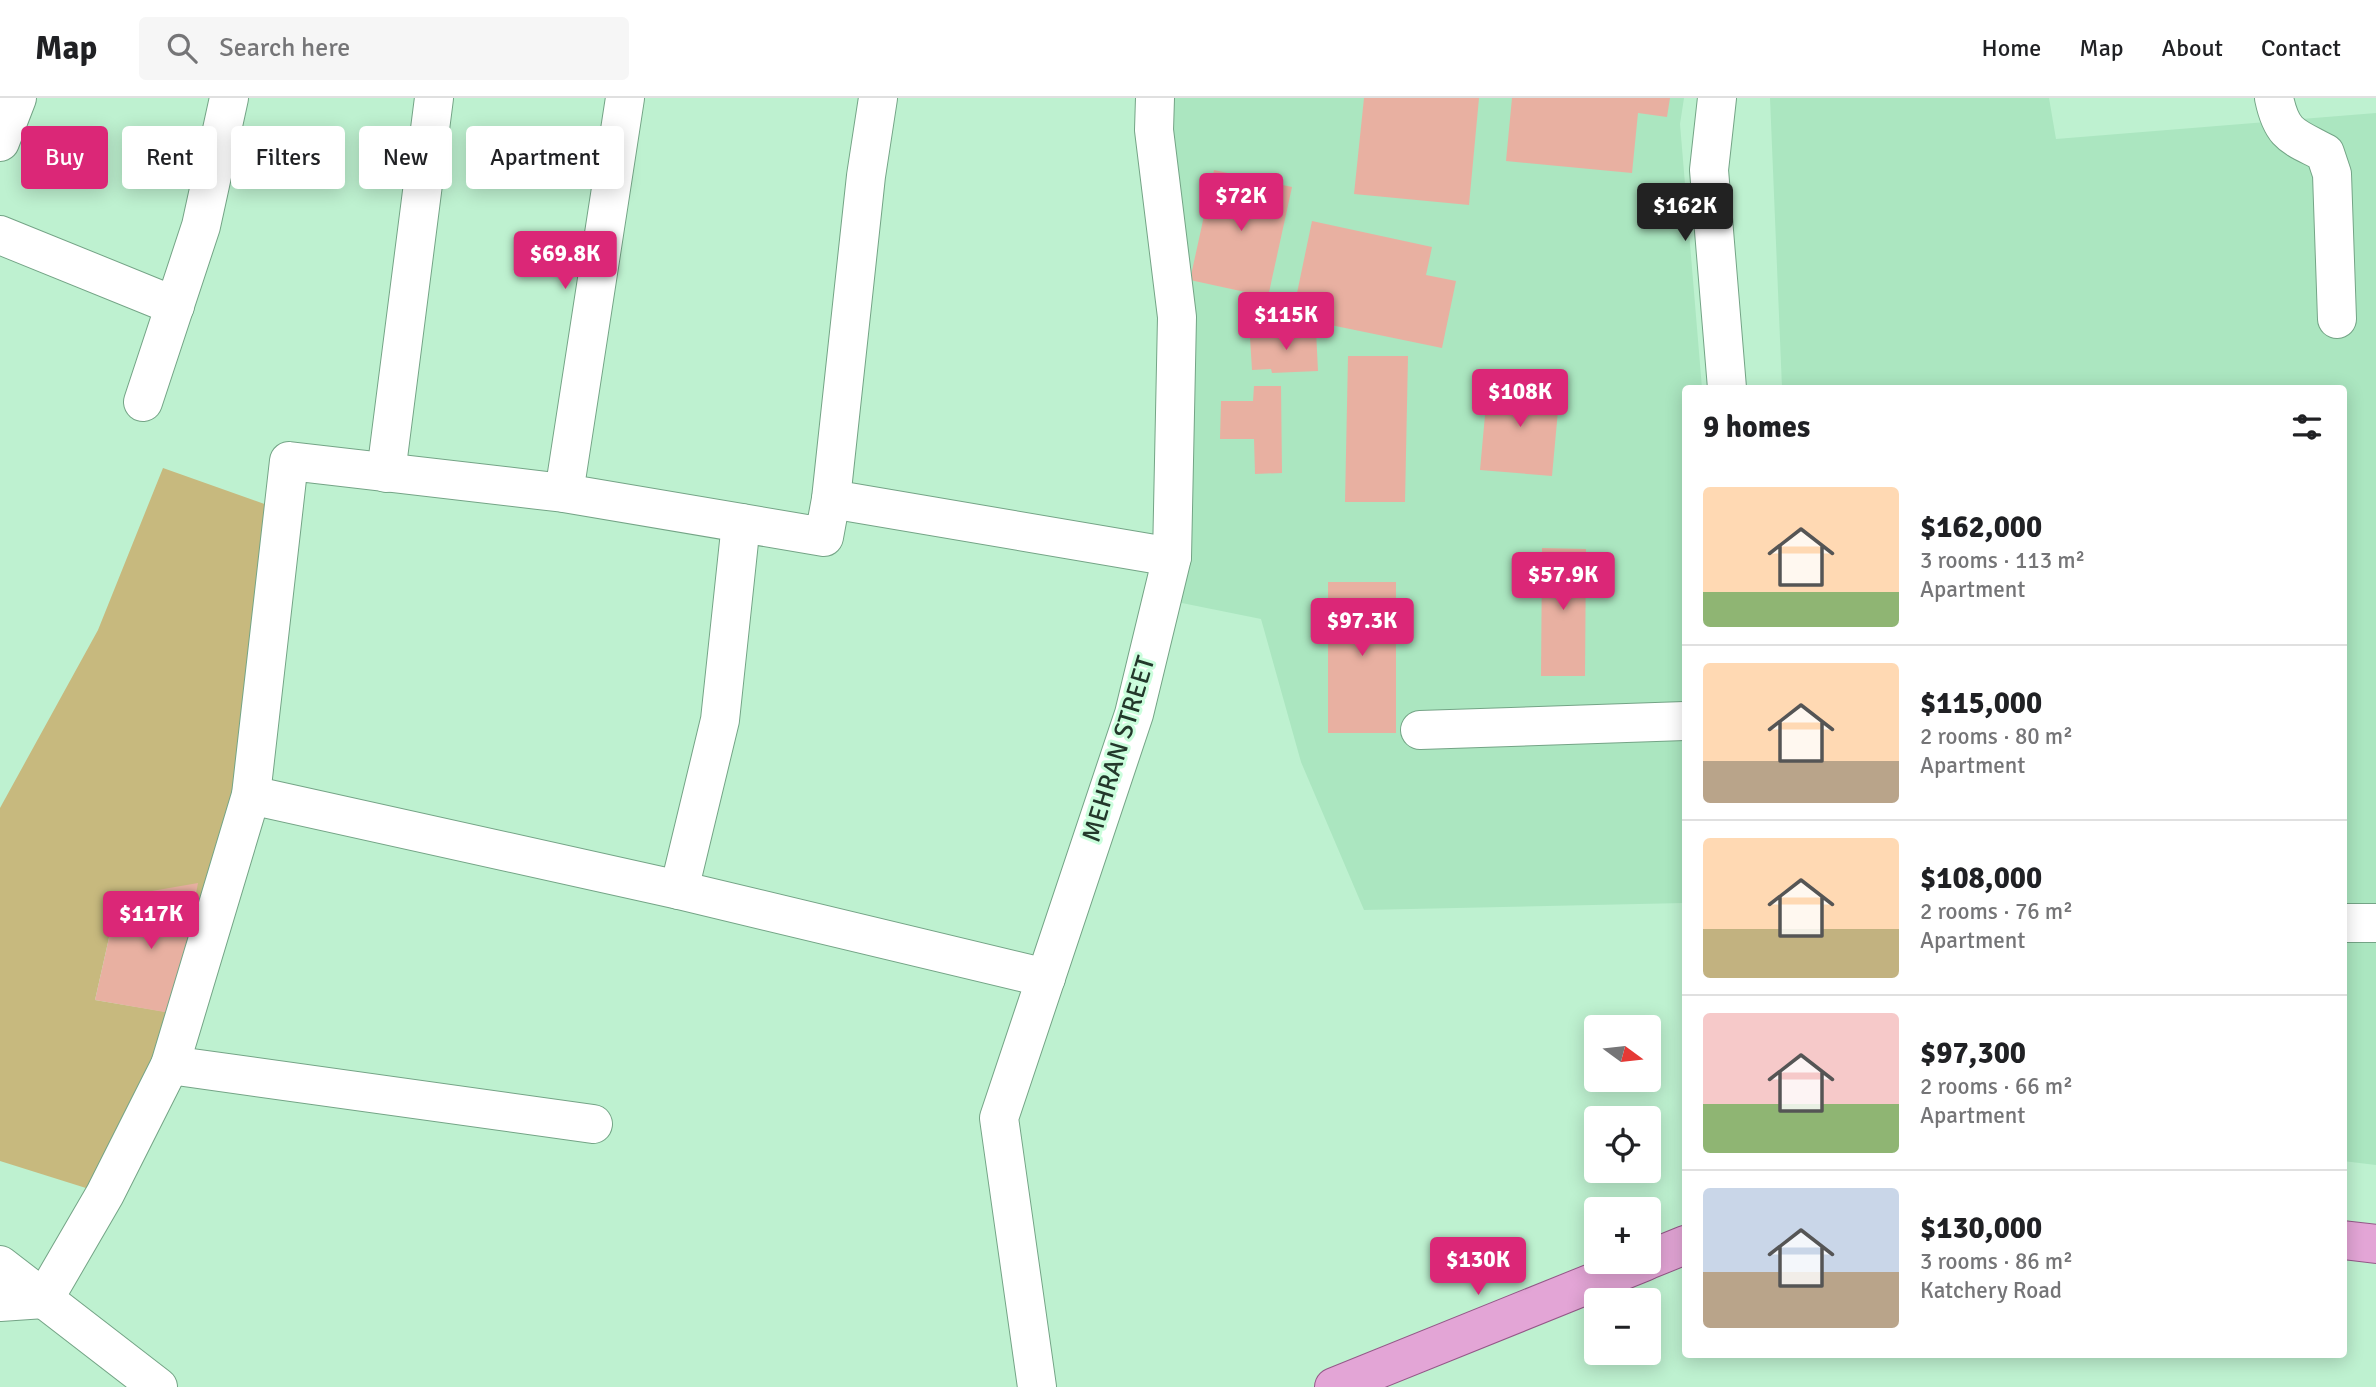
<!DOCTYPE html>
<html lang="en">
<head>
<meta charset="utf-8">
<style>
	body { margin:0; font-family:Signika,sans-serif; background:#f6f6f6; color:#202124; height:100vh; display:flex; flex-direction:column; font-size:26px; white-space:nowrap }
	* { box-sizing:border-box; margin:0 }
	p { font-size:23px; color:#757577 }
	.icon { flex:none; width:38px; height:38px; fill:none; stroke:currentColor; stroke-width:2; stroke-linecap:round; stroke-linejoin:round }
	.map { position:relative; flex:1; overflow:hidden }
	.panel { position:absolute; left:1682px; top:287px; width:665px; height:973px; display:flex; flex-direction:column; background:#fff; border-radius:7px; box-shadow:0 4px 18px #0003 }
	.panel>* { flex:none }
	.guide { position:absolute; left:21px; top:28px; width:665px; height:63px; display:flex; gap:14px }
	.needle { width:46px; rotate:105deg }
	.buttons { position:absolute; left:1584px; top:917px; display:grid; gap:14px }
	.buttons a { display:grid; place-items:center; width:77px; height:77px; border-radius:7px; background:#fff; box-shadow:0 4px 18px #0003; font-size:35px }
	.price { position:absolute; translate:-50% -60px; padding:0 16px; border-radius:7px; background:#db2777; color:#fff; font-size:23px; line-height:46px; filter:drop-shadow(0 2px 4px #0008) }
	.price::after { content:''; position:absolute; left:50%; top:42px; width:21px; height:16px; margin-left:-10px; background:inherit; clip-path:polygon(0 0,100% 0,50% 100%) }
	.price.current { background:#222; color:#fff }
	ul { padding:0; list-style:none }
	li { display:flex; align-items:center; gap:21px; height:175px; padding:0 21px }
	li+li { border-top:2px solid #e0e0e0 }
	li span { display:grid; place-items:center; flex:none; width:196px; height:140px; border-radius:7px; color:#555 }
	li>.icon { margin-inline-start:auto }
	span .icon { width:84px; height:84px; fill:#fffc; stroke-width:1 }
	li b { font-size:30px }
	h2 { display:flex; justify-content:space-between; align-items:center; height:84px; padding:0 21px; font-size:30px }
	.chip { padding:0 24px; border-radius:7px; background:#fff; box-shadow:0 4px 18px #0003; font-size:24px; line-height:63px }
	.chip.current { background:#db2777; color:#fff }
	header { display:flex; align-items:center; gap:42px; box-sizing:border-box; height:98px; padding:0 35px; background:#fff; border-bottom:2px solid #e0e0e0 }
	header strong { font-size:33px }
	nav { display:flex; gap:38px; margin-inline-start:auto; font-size:24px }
	.search { width:490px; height:63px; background:#f6f6f6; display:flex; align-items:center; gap:18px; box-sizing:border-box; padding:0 24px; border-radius:7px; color:#757577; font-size:26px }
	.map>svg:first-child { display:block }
</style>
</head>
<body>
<header>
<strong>Map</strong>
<div class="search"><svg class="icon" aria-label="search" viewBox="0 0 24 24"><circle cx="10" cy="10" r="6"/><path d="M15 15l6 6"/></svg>Search here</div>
<nav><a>Home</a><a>Map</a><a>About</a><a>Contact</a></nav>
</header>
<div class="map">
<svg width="2376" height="1289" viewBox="0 0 2376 1289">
	<rect width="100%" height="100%" fill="#bef1d0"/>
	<g fill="#abe6c0">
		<path d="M1155 0H1684L1680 26 1702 290H1685V805L1364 812 1301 664 1261 521 1162 501Z"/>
		<path d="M1770 0H2049L2056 41 2376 15V1067L2343 1063V290H1782Z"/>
	</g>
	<path fill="#c7b97e" d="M163 370 284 413 214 819 192 817 153 793 149 809 117 804 95 902 185 917 105 1096 0 1063V710L98 532Z"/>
	<g fill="#e8b0a1">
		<path d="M1364 0H1479L1469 107 1354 96Z"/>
		<path d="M1512 0H1670L1667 19 1638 15 1632 75 1506 63Z"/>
		<path d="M1214 72 1292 89 1268 199 1190 182Z"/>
		<path d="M1312 123 1432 149 1426 177 1456 183 1442 250 1292 219Z"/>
		<path d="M1316 232 1318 273 1272 275 1271 271 1252 272 1250 240H1271V235Z"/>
		<path d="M1348 258H1408L1405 404H1345Z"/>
		<path d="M1488 284 1560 291 1552 378 1480 372Z"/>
		<path d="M1254 288H1281L1282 375 1255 376 1254 341H1220L1221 303H1253Z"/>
		<path d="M1542 450 1586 451 1585 578H1541Z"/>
		<rect x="1328" y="484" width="68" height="151"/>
		<path d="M198 785 192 817 202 818 176 916 95 902 117 804 149 809 152 793Z"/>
	</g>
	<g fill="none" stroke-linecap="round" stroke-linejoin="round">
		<g stroke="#74a486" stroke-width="40">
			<g id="minor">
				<path d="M1717 0 1709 72 1727 290"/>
				<path d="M2274 0C2282 38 2293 38 2325 55L2332 76 2337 221"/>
				<path d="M0 44 17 0"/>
				<path d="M0 137 175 208"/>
				<path d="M143 304 201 128 229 0"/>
				<path d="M386 375 434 0"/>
				<path d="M564 395 625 0"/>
				<path d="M831 401 1172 459"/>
				<path d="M1420 632 1685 623"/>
				<path d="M251 697 679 792 1046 880"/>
				<path d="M679 792 720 622 741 425"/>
				<path d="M2343 825H2376"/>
				<path d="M170 967 593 1026"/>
				<path d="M0 1167 158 1289"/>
				<path d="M0 1204 44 1201 105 1096 170 967 251 697 289 363 564 395 824 439 831 401 866 78 878 0"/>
				<path d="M1037 1289 999 1020 1134 616 1172 459 1177 219 1154 32 1155 0"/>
			</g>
		</g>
		<g stroke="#945888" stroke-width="40">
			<g id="major">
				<path d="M2343 1142 2376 1146"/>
				<path d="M1648 1162 1685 1147"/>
				<path d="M1334 1289 1644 1164"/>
			</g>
		</g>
		<use href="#minor" stroke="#fff" stroke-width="38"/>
		<use href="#major" stroke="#e3a5d6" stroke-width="38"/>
	</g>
	<g text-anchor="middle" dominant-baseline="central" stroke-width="6" stroke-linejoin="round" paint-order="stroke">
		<g font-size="26" fill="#23382b" stroke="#cbfedd">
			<text transform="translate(1119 651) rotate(-73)">MEHRAN STREET</text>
		</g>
	</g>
</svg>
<div class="buttons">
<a><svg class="needle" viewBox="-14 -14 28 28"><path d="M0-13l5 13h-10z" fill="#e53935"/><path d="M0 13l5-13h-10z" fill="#757577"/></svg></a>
<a><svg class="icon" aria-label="locate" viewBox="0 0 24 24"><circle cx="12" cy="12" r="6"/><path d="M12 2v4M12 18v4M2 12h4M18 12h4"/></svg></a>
<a>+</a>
<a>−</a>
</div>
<b class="price" style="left:1241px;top:135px">$72K</b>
<b class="price current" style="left:1685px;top:145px">$162K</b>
<b class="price" style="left:565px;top:193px">$69.8K</b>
<b class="price" style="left:1286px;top:254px">$115K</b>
<b class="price" style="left:1520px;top:331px">$108K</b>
<b class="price" style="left:1563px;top:514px">$57.9K</b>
<b class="price" style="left:1362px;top:560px">$97.3K</b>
<b class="price" style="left:151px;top:853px">$117K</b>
<b class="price" style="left:1478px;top:1199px">$130K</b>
<div class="guide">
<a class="chip current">Buy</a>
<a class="chip">Rent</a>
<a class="chip">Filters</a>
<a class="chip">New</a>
<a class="chip">Apartment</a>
</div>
<section class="panel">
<h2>9 homes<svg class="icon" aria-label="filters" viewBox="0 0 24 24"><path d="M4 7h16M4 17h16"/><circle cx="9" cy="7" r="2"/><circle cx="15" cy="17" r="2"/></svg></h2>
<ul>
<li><span style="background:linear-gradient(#ffd9b3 75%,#8fb573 0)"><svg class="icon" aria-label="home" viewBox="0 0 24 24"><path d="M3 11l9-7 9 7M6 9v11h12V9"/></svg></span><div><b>$162,000</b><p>3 rooms · 113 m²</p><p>Apartment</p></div></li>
<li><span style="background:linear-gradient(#ffd9b3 70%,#b9a48a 0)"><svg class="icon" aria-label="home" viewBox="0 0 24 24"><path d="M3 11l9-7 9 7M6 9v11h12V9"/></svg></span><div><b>$115,000</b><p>2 rooms · 80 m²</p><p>Apartment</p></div></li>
<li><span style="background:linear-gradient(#ffd9b3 65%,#c2b280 0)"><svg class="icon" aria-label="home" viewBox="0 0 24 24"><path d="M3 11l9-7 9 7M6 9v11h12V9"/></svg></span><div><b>$108,000</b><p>2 rooms · 76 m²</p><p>Apartment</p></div></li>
<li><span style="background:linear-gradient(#f6c9c9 65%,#8fb573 0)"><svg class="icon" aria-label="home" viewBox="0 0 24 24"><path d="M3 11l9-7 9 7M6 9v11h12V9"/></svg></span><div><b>$97,300</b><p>2 rooms · 66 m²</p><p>Apartment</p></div></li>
<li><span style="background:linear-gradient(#c9d6e8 60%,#b9a48a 0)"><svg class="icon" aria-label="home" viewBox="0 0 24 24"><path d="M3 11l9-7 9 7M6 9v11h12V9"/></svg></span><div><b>$130,000</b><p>3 rooms · 86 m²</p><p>Katchery Road</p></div></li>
</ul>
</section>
</div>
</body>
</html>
